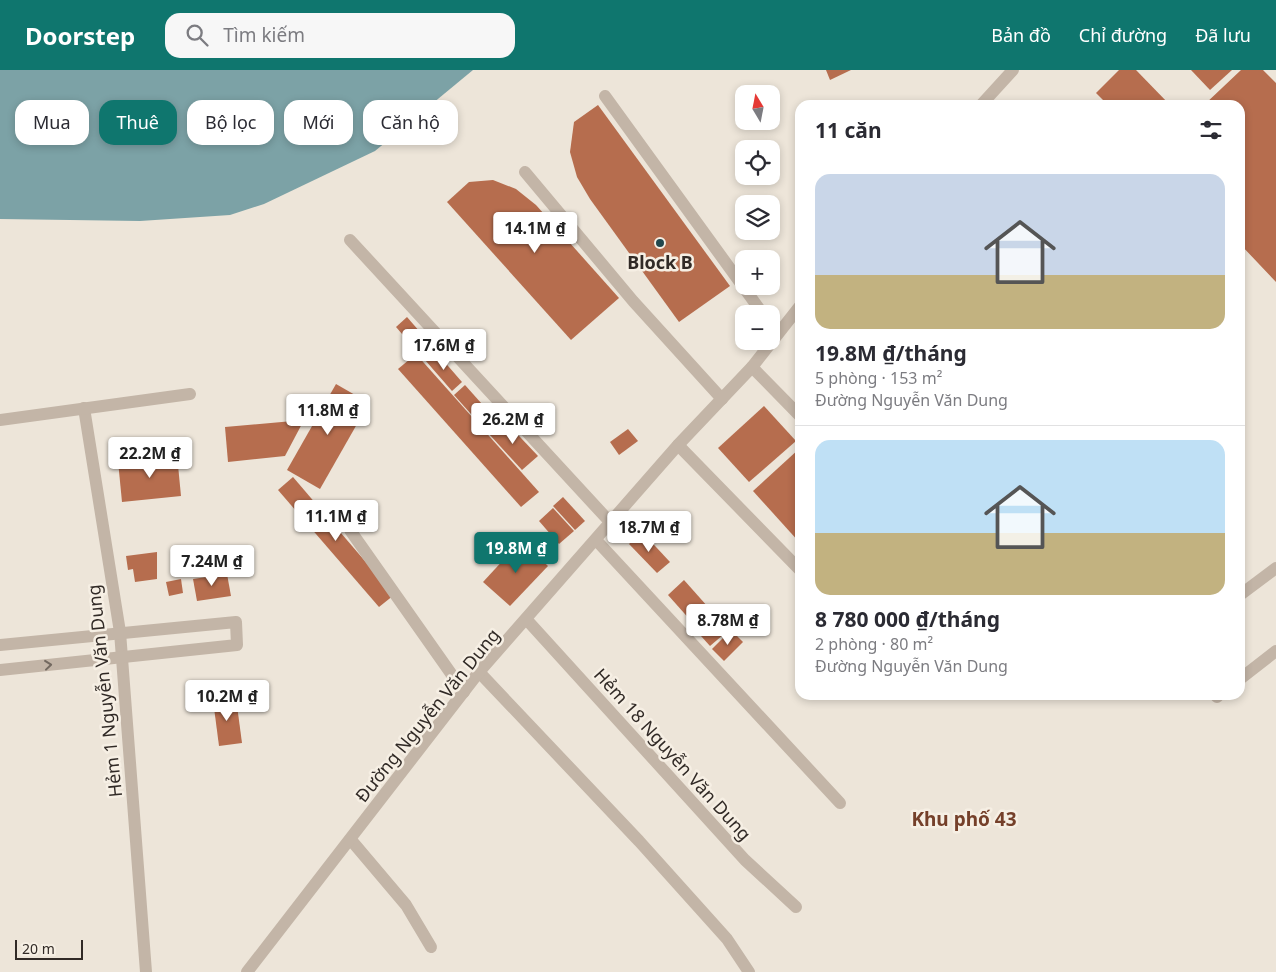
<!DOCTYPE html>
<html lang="vi">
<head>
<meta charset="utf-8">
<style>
	body { margin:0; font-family:"Noto Sans",sans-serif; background:#f7f7f7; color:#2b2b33; height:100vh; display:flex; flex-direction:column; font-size:19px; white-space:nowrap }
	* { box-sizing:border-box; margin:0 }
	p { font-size:16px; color:#7c7c81 }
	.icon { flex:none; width:28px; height:28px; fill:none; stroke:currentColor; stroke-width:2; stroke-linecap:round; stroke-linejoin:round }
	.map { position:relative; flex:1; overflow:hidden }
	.sheet { position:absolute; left:795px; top:30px; width:450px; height:600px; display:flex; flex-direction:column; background:#fff; border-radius:15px; box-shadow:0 2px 8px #0003 }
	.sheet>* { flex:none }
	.banner { position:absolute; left:15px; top:30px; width:475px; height:45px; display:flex; gap:10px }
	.needle { width:32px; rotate:350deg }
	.buttons { position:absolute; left:735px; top:15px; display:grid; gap:10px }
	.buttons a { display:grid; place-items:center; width:45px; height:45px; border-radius:10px; background:#fff; box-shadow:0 2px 8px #0003; font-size:25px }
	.scale { position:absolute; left:15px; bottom:12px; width:68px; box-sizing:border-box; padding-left:5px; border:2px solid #312a26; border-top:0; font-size:14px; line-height:18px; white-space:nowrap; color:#312a26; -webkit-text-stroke:4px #f6efe4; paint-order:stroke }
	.price { position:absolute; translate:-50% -42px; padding:0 11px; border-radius:5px; background:#fff; color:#222; font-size:16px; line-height:32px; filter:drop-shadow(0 1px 2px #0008) }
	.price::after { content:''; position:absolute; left:50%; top:30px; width:15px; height:11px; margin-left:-8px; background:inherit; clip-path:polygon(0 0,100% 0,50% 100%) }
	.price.selected { background:#0f766e; color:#fff }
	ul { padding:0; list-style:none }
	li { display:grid; align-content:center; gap:10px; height:265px; padding:0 20px }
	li+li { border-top:1px solid #e1e1e2 }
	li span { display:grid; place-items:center; height:155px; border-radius:15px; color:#555 }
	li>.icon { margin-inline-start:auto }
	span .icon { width:90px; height:90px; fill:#fffc; stroke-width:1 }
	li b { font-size:21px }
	h2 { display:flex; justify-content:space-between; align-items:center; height:60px; padding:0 20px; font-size:21px }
	.tag { padding:0 18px; border-radius:15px; background:#fff; box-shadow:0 2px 8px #0003; font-size:18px; line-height:45px }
	.tag.selected { background:#0f766e; color:#fff }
	header { display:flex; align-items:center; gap:30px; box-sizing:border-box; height:70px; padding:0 25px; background:#0f766e; color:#fff }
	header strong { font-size:24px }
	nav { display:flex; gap:28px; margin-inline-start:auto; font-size:18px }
	.search { width:350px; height:45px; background:#f7f7f7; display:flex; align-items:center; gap:12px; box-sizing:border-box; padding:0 18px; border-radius:15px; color:#7c7c81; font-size:19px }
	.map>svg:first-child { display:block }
</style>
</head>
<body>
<header>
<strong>Doorstep</strong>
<div class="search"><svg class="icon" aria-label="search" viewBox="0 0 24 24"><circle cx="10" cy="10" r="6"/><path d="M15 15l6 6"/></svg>Tìm kiếm</div>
<nav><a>Bản đồ</a><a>Chỉ đường</a><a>Đã lưu</a></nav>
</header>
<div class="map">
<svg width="1276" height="902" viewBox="0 0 1276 902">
	<rect width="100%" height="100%" fill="#ede5d9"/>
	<path fill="#7ca2a6" d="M0 0H473L375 81 264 134 230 145 140 151 0 149Z"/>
	<g fill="#b66d4e">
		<path d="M826 0H851L830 10Z"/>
		<path d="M1119 0H1136L1170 35H1108L1096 23Z"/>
		<path d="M1191 0H1232L1210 20Z"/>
		<path d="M1241 0H1263L1276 13V212L1240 174V35H1204Z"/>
		<path d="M598 35 730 216 679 252 590 129 577 107 570 82 574 52Z"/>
		<path d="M493 110 516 119 536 135 619 228 571 270 447 132 469 112Z"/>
		<path d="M407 247 433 277 422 287 396 257Z"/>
		<path d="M435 281 462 312 452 321 425 290Z"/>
		<path d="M416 284 539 422 521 437 398 299Z"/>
		<path d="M336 314 369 333 320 419 287 400Z"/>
		<path d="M465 315 490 343 479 353 454 325Z"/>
		<path d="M764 336 796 371 749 412 718 378Z"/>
		<path d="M304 350 285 386 228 392 225 357Z"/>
		<path d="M504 350 538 386 522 400 489 364Z"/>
		<path d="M628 359 638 371 619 385 610 372Z"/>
		<path d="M800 378V473L753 421Z"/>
		<path d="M177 385 181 426 122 432 118 391Z"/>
		<path d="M293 407 394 525 379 537 278 420Z"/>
		<path d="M563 427 585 451 575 460 553 436Z"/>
		<path d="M553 438 574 461 559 474 539 451Z"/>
		<path d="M642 462 670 492 657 503 629 474Z"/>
		<path d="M521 471 548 496 510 536 483 512Z"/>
		<path d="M157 482V509L135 512 133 499 128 500 126 486Z"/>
		<path d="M227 504 231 526 197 531 193 509Z"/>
		<path d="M181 509 183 523 169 526 166 512Z"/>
		<path d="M684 510 708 537 692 552 668 525Z"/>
		<path d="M710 538 730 559 710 576 692 556Z"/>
		<path d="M731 560 743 572 724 591 712 579Z"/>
		<path d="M236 628 242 673 219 676 213 630Z"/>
	</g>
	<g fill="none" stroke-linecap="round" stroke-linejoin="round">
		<g stroke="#c3b5a7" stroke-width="12">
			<path d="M605 26 763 244"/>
			<path d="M981 35 1013 0"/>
			<path d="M525 102 633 231 722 329"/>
			<path d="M350 170 610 452"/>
			<path d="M752 297 800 346"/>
			<path d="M84 338 120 562 146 902"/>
			<path d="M0 350 190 324"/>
			<path d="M678 375 800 500"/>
			<path d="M350 460 464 622"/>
			<path d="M596 470 840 733"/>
			<path d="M1240 525 1276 498"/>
			<path d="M527 550 745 790 796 837"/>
			<path d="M0 575 236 552 237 575 0 600"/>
			<path d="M479 602 639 771 727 869 749 902"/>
			<path d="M1240 609 1276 581"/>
			<path d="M1215 625 1217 627 1219 625"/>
			<path d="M351 770 406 835 431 877"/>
			<path d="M247 902 479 602 678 375 752 297 800 236"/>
		</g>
	</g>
	<defs><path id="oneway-chevron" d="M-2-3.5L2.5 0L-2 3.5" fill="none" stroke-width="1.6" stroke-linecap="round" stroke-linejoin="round" transform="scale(1.25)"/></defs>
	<use stroke="#736960" href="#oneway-chevron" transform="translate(48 595) rotate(-6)"/>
	<circle fill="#21474d" stroke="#f6efe4" stroke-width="2" cx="660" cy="173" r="5"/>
	<g text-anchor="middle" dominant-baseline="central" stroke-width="5" stroke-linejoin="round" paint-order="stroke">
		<g font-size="18" font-weight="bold" fill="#312a26" stroke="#f6efe4">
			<text x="660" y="192">Block B</text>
		</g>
		<g font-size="18" fill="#312a26" stroke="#f6efe4">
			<text transform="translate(104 621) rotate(-96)">Hẻm 1 Nguyễn Văn Dung</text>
			<text transform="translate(427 645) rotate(-51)">Đường Nguyễn Văn Dung</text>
			<text transform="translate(673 684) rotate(48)">Hẻm 18 Nguyễn Văn Dung</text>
		</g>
		<g font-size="19" font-weight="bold" fill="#75402a" stroke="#f6efe4">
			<text x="964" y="749">Khu phố 43</text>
		</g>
	</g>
</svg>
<div class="buttons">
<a><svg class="needle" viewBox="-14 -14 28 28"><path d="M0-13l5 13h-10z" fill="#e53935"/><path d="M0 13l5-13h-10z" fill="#7c7c81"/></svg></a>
<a><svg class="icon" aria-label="locate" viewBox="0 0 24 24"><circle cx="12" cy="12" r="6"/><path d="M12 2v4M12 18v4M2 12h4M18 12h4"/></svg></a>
<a><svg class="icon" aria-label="layers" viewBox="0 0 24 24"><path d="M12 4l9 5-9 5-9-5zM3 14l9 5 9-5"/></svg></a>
<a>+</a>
<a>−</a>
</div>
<div class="scale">20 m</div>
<b class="price" style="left:535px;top:184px">14.1M ₫</b>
<b class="price" style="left:444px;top:301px">17.6M ₫</b>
<b class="price" style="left:328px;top:366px">11.8M ₫</b>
<b class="price" style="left:513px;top:375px">26.2M ₫</b>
<b class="price" style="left:150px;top:409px">22.2M ₫</b>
<b class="price" style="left:336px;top:472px">11.1M ₫</b>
<b class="price" style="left:649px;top:483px">18.7M ₫</b>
<b class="price selected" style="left:516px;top:504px">19.8M ₫</b>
<b class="price" style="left:212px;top:517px">7.24M ₫</b>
<b class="price" style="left:728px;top:576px">8.78M ₫</b>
<b class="price" style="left:227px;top:652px">10.2M ₫</b>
<div class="banner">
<a class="tag">Mua</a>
<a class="tag selected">Thuê</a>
<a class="tag">Bộ lọc</a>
<a class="tag">Mới</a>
<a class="tag">Căn hộ</a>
</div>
<section class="sheet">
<h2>11 căn<svg class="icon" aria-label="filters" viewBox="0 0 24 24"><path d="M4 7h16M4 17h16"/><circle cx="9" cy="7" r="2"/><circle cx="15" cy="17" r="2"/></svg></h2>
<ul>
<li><span style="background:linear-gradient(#c9d6e8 65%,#c2b280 0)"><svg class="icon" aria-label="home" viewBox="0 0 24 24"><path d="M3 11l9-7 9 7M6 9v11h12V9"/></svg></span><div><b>19.8M ₫/tháng</b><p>5 phòng · 153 m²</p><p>Đường Nguyễn Văn Dung</p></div></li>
<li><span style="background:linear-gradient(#bfe0f5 60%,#c2b280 0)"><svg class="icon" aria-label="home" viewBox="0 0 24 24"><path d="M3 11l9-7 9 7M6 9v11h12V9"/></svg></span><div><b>8 780 000 ₫/tháng</b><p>2 phòng · 80 m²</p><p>Đường Nguyễn Văn Dung</p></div></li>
</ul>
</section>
</div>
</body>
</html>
